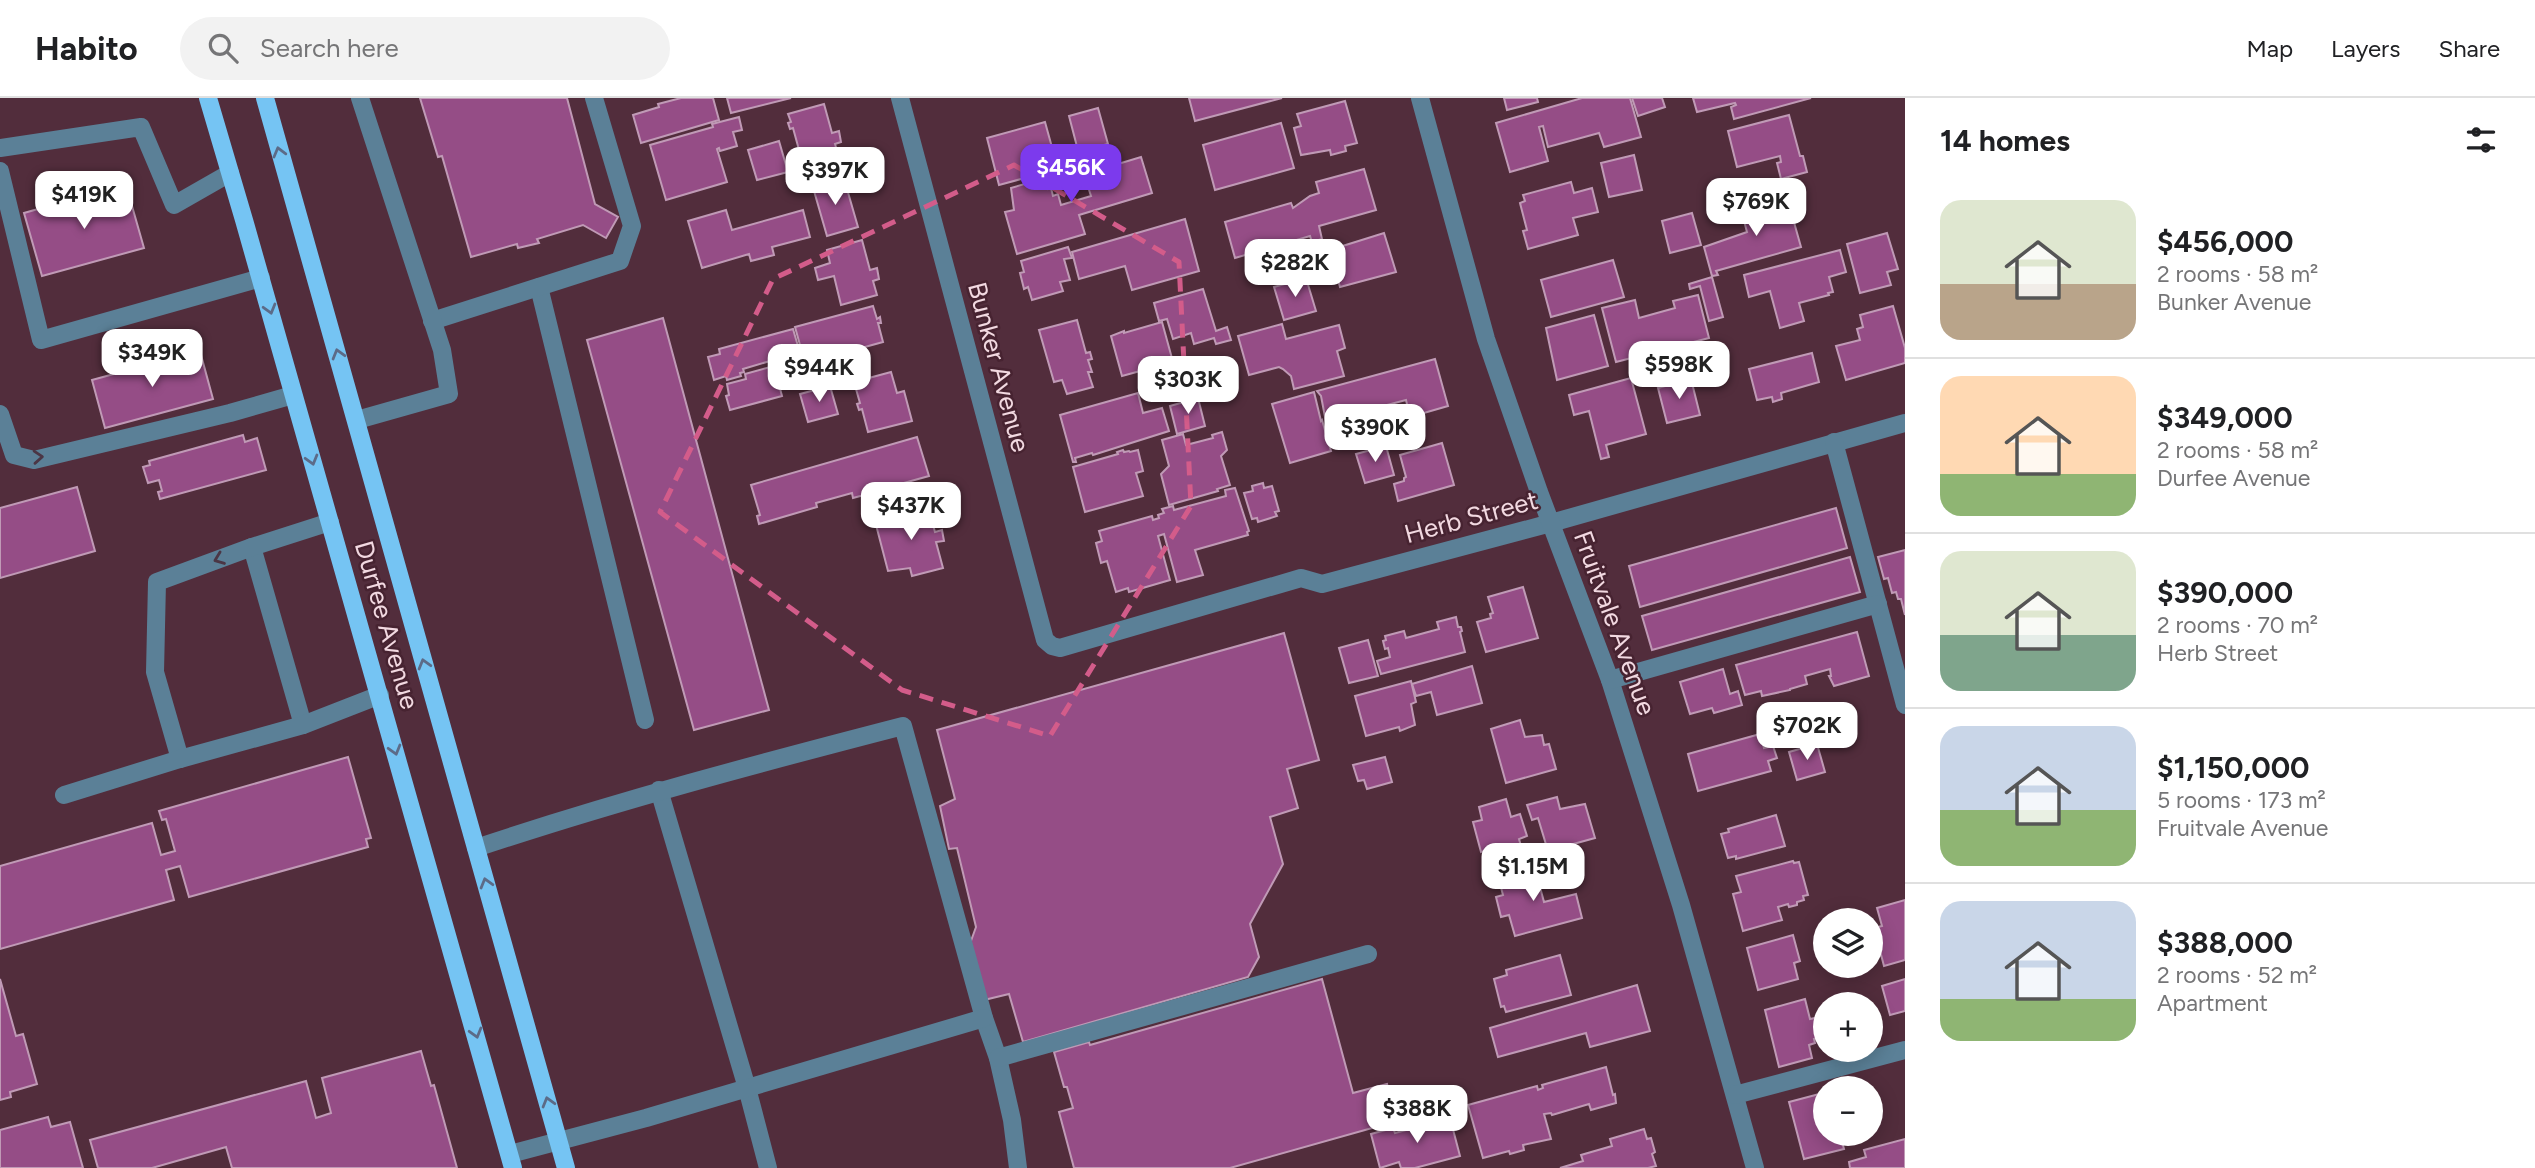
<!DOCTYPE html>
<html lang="en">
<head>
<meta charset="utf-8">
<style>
	body { margin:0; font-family:Figtree,sans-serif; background:#f2f2f2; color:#202124; height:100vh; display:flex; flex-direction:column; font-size:26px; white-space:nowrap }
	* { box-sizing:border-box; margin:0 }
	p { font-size:23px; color:#757577 }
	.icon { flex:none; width:38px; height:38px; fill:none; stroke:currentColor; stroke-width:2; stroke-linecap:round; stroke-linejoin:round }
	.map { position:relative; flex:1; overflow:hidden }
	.panel { display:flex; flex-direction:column; background:#fff; width:630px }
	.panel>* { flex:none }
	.buttons { position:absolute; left:1813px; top:810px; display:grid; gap:14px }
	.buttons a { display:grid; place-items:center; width:70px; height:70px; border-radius:50%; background:#fff; box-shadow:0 4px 18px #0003; font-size:35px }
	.price { position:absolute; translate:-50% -60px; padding:0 16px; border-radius:14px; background:#fff; color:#222; font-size:23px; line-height:46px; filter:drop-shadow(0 2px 4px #0008) }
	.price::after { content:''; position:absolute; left:50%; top:42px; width:21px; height:16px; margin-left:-10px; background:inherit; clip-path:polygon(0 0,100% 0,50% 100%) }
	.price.current { background:#7c3aed; color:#fff }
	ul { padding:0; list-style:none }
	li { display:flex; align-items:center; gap:21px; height:175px; padding:0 35px }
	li+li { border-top:2px solid #e0e0e0 }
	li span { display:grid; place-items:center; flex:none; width:196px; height:140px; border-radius:21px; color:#555 }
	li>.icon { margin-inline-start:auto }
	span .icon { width:84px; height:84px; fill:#fffc; stroke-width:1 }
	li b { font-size:30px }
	h2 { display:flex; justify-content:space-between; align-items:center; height:84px; padding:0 35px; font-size:30px }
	header { display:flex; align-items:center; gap:42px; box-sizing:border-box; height:98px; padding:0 35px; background:#fff; border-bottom:2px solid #e0e0e0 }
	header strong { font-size:33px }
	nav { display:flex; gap:38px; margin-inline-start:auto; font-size:24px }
	.search { width:490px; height:63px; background:#f2f2f2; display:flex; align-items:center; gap:18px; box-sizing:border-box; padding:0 24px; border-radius:38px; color:#757577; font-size:26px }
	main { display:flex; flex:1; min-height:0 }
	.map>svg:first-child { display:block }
</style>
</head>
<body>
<header>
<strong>Habito</strong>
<div class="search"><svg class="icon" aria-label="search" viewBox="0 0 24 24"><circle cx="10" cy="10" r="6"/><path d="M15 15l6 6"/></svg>Search here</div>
<nav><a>Map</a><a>Layers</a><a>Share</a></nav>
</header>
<main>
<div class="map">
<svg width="1905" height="1070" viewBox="0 0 1905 1070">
	<rect width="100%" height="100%" fill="#522d3c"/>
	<g fill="#954d86" stroke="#c09ab6" stroke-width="2">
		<path d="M420 0H567L595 106 618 119 606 140 583 127 537 141 539 145 518 150 517 146 471 159 442 58 438 59Z"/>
		<path d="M681 0H713L719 22 641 45 633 17 659 9 658 6Z"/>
		<path d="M727 0H791L731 15Z"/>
		<path d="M1189 0H1282L1195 23Z"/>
		<path d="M1504 0H1537L1538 4 1507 12Z"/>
		<path d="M1582 0H1630L1641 39 1604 49 1599 35 1548 49 1543 28 1539 29 1548 63 1510 74 1496 25Z"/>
		<path d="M1632 0H1662L1665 9 1638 18Z"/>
		<path d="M1693 0H1811L1734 21 1731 9 1736 7 1735 5 1697 14Z"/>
		<path d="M1345 3 1357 45 1345 48 1346 53 1331 57 1330 52 1301 57 1294 30 1301 28 1297 16Z"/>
		<path d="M824 6 832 35 839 33 841 44 835 46 839 60 804 70 793 30 790 31 788 25 791 24 788 16Z"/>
		<path d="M1098 10 1108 46 1096 49 1099 59 1081 64 1069 18Z"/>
		<path d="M1789 17 1800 58H1803L1807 74 1781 81 1777 65 1781 64 1780 58 1737 69 1728 33Z"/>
		<path d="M739 19 742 32 733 34 737 48 720 53 719 50 717 51 727 84 666 102 650 47 713 29 712 26Z"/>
		<path d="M1045 24 1058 71 999 87 987 40Z"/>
		<path d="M1281 25 1294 70 1215 92 1203 47Z"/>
		<path d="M779 43 788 74 757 82 748 52Z"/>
		<path d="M1634 57 1642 92 1609 99 1601 65Z"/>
		<path d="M1141 59 1152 95 1079 117 1085 136 1017 156 1005 114 1014 112 1011 90 1045 80 1048 91 1051 90 1053 98 1058 96 1061 107 1091 98 1082 70 1116 60 1118 66Z"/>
		<path d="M1364 71 1376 112 1319 128 1322 141 1312 144 1310 138 1235 160 1225 124 1291 105 1293 110 1310 98 1319 95 1316 84Z"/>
		<path d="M835 79 839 93 847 91 858 129 827 138 812 86Z"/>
		<path d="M1571 84 1574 95 1592 90 1598 114 1573 120 1578 137 1528 151 1523 133 1527 132 1520 105 1525 103 1523 97Z"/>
		<path d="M126 87 144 150 42 178 24 115 45 109 46 113 106 95V93Z"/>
		<path d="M1788 103 1801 149 1716 173 1718 177 1712 178 1704 149 1747 134 1742 115Z"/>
		<path d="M726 112 732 132 803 112 810 139 772 149 774 157 751 163 749 156 702 170 688 123Z"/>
		<path d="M1692 115 1701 147 1670 155 1662 123Z"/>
		<path d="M1185 121 1199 173 1132 192 1125 168 1079 181 1072 154Z"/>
		<path d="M1384 135 1396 174 1340 189 1338 182 1341 181 1333 151Z"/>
		<path d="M1887 135 1898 171 1887 174 1891 187 1860 195 1847 146Z"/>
		<path d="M862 142 870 172 877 170 879 181 873 183 877 197 841 207 834 178 818 182 815 170 830 165 827 152Z"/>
		<path d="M1068 149 1072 160 1064 161 1070 182 1060 184 1063 193 1032 202 1028 189 1024 191 1020 175 1024 174 1021 163Z"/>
		<path d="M1840 152 1846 174 1829 179 1833 194 1828 195 1829 197 1799 205 1804 223 1780 230 1770 193 1749 199 1744 177Z"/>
		<path d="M1613 162 1624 199 1551 219 1541 182Z"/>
		<path d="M1712 179 1723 219 1709 223 1700 188 1690 191 1689 186Z"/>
		<path d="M1306 180 1316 213 1284 222 1274 189Z"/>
		<path d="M1203 191 1216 233 1227 229 1231 242 1216 246 1214 240 1194 246 1191 235 1173 241 1167 221 1159 223 1154 205Z"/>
		<path d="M1698 197 1709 240 1616 264 1602 210 1635 202 1639 220 1675 210 1673 203Z"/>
		<path d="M873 208 877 221 880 219 881 225H878L883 244 843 255 844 260 821 266 820 261 805 265 795 229Z"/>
		<path d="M1893 208 1905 250V265L1846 282 1836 248 1860 242 1857 231 1863 229 1860 217Z"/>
		<path d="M1594 217 1608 268 1557 282 1546 230Z"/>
		<path d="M663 220 769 612 694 632 587 242Z"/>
		<path d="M1077 222 1086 255 1090 254 1092 261 1088 262 1092 274H1088L1093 289 1067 296 1062 282 1054 284 1039 232Z"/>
		<path d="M1162 224 1173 264 1122 278 1111 238 1124 233V235Z"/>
		<path d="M1282 226 1286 241 1339 227 1345 250 1337 253 1344 278 1294 291 1291 278 1283 271 1279 269 1249 277 1238 238Z"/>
		<path d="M793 231 800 255 777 262V265L771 267 770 263 743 271 744 274 740 275 741 278 727 282 726 278 714 282 708 259 720 256 719 251Z"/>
		<path d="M1812 255 1819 284 1781 295 1782 301 1773 304 1772 299 1757 302 1749 271Z"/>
		<path d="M175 256 177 263 201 257 213 301 105 330 92 282 147 267 145 264Z"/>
		<path d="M1435 261 1448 308 1410 319 1406 302 1387 307 1392 325 1354 335 1350 318 1326 324 1321 298 1317 293Z"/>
		<path d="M774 268 782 298 730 312 726 298 729 297 727 286 746 281 745 276Z"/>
		<path d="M891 274 897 295 904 293 912 323 868 334 862 311 859 312 857 306 860 305 854 284Z"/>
		<path d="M1631 280 1646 336 1606 347 1609 359 1601 361 1589 313 1574 317 1569 297Z"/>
		<path d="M1691 281 1700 317 1667 325 1658 290Z"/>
		<path d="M830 288 838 316 808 324 800 296Z"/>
		<path d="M1314 294 1321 323 1322 322 1331 353 1290 365 1272 306Z"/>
		<path d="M1138 295 1143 315 1162 310 1169 333 1093 357 1092 355 1075 360 1076 364H1073L1060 317Z"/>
		<path d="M1198 300 1205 328 1177 336 1170 308Z"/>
		<path d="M1222 334 1227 352 1221 358 1230 387 1217 391 1218 393 1169 407 1161 376 1169 368 1162 342 1183 336 1186 347 1213 340 1212 337Z"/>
		<path d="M243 337 245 344 257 340 266 372 160 401 158 394 162 393 159 382 148 385 143 369 150 367 149 363Z"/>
		<path d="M917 339 929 378 875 393 876 397 870 399 868 396 853 400 852 395 816 405 817 409 759 426 757 418 760 417 751 387Z"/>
		<path d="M1442 345 1454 387 1398 403 1394 386 1404 383V380L1406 379 1400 357Z"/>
		<path d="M1386 348 1394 377 1365 385 1356 356Z"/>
		<path d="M1123 352 1124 354 1129 353 1130 354 1138 352 1143 373 1136 375 1143 398 1085 414 1073 369 1118 356 1117 354Z"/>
		<path d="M1263 385 1264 390 1272 388 1279 413 1275 414 1277 418 1258 424 1257 420 1252 421 1244 395 1253 393 1252 388Z"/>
		<path d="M77 389 95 453 0 480V410Z"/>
		<path d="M1235 390 1249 433 1247 434 1248 437 1195 452 1203 477 1177 484 1164 436 1158 438 1170 482 1129 494 1128 490 1116 494 1107 463 1101 465 1096 445 1102 443 1099 433 1152 418 1153 422 1159 420 1158 417 1164 415 1162 411 1173 408 1174 412 1226 398 1225 392Z"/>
		<path d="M928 409 935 434 942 432 944 443 936 444 943 470 912 478 910 470 888 473 875 423Z"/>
		<path d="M1836 410 1847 450 1640 509 1629 468Z"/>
		<path d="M1905 452V517L1901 501H1898L1896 494 1892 495 1888 480 1884 481 1878 459Z"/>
		<path d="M1850 459 1860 494 1652 552 1642 518Z"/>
		<path d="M1523 489 1538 540 1486 554 1477 524 1491 520 1490 516 1493 515 1488 499Z"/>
		<path d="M1456 519 1458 529H1461L1462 533 1460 534 1465 554 1381 576 1377 563 1390 559 1388 550 1385 551 1383 543 1386 542 1385 538 1404 533 1406 540 1439 531 1437 524Z"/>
		<path d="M1857 534 1869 578 1834 588 1829 578H1831L1830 571 1805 578 1807 586 1790 591V592L1762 598 1761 593 1745 597 1736 567Z"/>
		<path d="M1284 535 1319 662 1287 671 1298 710 1270 719 1283 766 1250 826 1259 859 1248 879 1023 944 1009 896 984 902 967 854 976 829 957 750 949 751 940 708 955 701 937 632Z"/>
		<path d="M1368 542 1378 578 1349 585 1339 550Z"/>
		<path d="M1472 568 1482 605 1437 617 1431 594 1416 598 1412 586Z"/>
		<path d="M1723 571 1730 596 1738 593 1742 607 1714 615 1712 610 1690 616 1680 584Z"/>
		<path d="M1411 583 1416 604 1411 606 1415 627 1400 633 1399 629 1366 638 1355 598Z"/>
		<path d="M1800 609 1808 637 1777 646 1769 619Z"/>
		<path d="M1520 622 1525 639 1542 637 1544 647 1549 646 1556 671 1506 685 1491 631Z"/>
		<path d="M1760 636 1764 650 1773 648 1777 660 1768 663 1771 673 1698 693 1688 656Z"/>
		<path d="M1817 646 1825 674 1797 682 1789 654Z"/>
		<path d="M348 659 371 740 366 741 368 749 189 799 180 768 166 772 174 802 0 851V768L152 725 161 757 175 753 166 721 162 722 159 713Z"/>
		<path d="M1385 659 1392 684 1367 691 1364 682 1358 683 1353 667Z"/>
		<path d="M1557 699 1560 711 1585 706 1595 740 1548 753 1538 720 1532 722 1527 707Z"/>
		<path d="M1506 701 1511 719 1520 716 1527 738 1519 741 1523 755 1492 764 1489 751 1481 754 1473 724 1482 722 1479 709Z"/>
		<path d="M1776 717 1785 748 1736 761V758L1728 760 1721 736 1729 734 1728 731Z"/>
		<path d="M1793 763 1794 765 1799 764 1808 797 1803 798 1804 802 1797 804V807L1789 809 1788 806 1778 809 1782 822 1743 833 1733 796 1741 794 1736 778Z"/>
		<path d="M1534 767 1544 804 1576 796 1582 820 1515 838 1509 817 1501 819 1496 799 1503 797 1498 778Z"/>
		<path d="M1905 802V862L1884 868 1874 830 1882 828 1877 810Z"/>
		<path d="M1793 837 1800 863 1794 865 1798 881 1758 892 1747 850Z"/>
		<path d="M1560 857 1571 897 1506 914 1504 908 1501 909 1494 881 1507 877 1506 872Z"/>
		<path d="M0 881 16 938 23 936 37 986 10 994 11 999 0 1002Z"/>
		<path d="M1322 881 1353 995 1387 986 1397 1023 1230 1070H1074L1059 1014 1073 1010 1067 989H1064L1054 954 1089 944 1090 947Z"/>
		<path d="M1905 881V913L1890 917 1882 888Z"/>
		<path d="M1637 887 1650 933 1590 949 1586 935 1498 959 1490 930Z"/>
		<path d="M1805 901 1810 921 1824 918 1825 938 1814 941 1815 945 1809 947 1812 960 1779 969 1765 912Z"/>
		<path d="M421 953 431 988 434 987 457 1070H232L226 1049 152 1070H98L90 1042 306 983 316 1020 331 1015 322 980Z"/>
		<path d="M1606 969 1613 997 1615 996 1616 1005 1591 1012 1589 1006 1552 1017 1551 1015 1544 1016 1551 1041 1523 1047 1524 1052 1510 1056 1509 1053 1483 1060 1468 1007 1537 988 1538 992 1543 990 1542 987Z"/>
		<path d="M1823 995 1825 1006V1036H1840L1844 1051 1804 1061 1789 1004Z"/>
		<path d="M48 1019 51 1029 70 1024 83 1070H0V1032Z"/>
		<path d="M1450 1020 1460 1058 1415 1070H1401L1399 1064 1380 1070 1371 1036 1393 1030 1395 1035Z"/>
		<path d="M1644 1031 1647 1041 1651 1040 1655 1054 1652 1056 1656 1068 1648 1070H1560L1583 1063 1581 1057 1612 1048 1610 1041Z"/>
		<path d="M1905 1041V1070H1850L1849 1064 1866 1059 1864 1052Z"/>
	</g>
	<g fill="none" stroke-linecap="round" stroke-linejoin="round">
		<g stroke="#5b8097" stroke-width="18">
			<path d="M900 0 1045 542 1052 548 1060 550 1301 480 1322 486 1551 425 1905 325"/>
			<path d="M1420 0 1486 241 1539 394 1610 582 1681 807 1755 1070"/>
			<path d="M0 50 141 29 174 107 230 75"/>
			<path d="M0 73 41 242 261 180"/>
			<path d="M539 189 645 622"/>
			<path d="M432 223 620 163 632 128 594 0"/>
			<path d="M0 316 14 357 34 362 230 315 293 297"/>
			<path d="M357 322 449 296 442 252 360 0"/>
			<path d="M1834 344 1905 607"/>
			<path d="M252 449 303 627"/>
			<path d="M1610 582 1878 506"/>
			<path d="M180 661 155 574 157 484 252 449 330 424"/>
			<path d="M659 692 747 990 768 1070"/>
			<path d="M64 697 180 661 303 627 380 597"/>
			<path d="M476 750C617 703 760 665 903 628L984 920 998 960 1012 1022 1018 1070"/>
			<path d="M998 960 1368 856"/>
			<path d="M1735 997 1905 952"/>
			<path d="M510 1056 646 1020 984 920"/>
		</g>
		<g stroke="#75c4f3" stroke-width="18">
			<path d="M208 0 244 122 513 1070"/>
			<path d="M265 0 566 1070"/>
		</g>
	</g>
	<defs><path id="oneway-chevron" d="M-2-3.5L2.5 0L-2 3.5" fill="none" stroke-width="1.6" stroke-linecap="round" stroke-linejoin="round" transform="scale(1.75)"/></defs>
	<g stroke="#5c6b88">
		<use href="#oneway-chevron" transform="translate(279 54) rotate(-105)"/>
		<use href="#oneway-chevron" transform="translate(270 211) rotate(74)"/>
		<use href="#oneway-chevron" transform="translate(338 256) rotate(-106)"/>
		<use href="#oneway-chevron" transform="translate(312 362) rotate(74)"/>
		<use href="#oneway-chevron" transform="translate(424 566) rotate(-106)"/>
		<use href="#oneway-chevron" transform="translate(395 652) rotate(74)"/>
		<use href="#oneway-chevron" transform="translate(486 785) rotate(-106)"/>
		<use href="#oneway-chevron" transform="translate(476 935) rotate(74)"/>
		<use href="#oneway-chevron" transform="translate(548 1004) rotate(-106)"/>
	</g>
	<g stroke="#4b3645">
		<use href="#oneway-chevron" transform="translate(38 359) rotate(-4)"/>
		<use href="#oneway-chevron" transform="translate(219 461) rotate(159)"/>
	</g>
	<path fill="none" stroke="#d35c8a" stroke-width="5" stroke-dasharray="14 9" stroke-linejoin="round" d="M1014 67 1179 164 1191 408 1050 638 902 592 660 414 773 181Z"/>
	<g text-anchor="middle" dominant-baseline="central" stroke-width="5" stroke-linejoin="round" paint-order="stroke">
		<g font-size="26" fill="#f2d9e1" stroke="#472331">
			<text transform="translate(999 269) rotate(75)">Bunker Avenue</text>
			<text transform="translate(1471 419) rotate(-15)">Herb Street</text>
			<text transform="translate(1615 525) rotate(70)">Fruitvale Avenue</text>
			<text transform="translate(387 527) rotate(74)">Durfee Avenue</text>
		</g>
	</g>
</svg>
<div class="buttons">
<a><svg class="icon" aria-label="layers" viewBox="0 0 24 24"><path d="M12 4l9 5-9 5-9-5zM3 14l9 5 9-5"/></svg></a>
<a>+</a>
<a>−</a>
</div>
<b class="price current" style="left:1071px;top:106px">$456K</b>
<b class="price" style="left:835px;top:109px">$397K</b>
<b class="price" style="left:84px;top:133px">$419K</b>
<b class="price" style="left:1756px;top:140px">$769K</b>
<b class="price" style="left:1295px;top:201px">$282K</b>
<b class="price" style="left:152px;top:291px">$349K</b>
<b class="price" style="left:1679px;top:303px">$598K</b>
<b class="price" style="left:819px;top:306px">$944K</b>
<b class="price" style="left:1188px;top:318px">$303K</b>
<b class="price" style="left:1375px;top:366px">$390K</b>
<b class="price" style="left:911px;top:444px">$437K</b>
<b class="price" style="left:1807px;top:664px">$702K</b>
<b class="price" style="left:1533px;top:805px">$1.15M</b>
<b class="price" style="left:1417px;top:1047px">$388K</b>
</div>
<section class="panel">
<h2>14 homes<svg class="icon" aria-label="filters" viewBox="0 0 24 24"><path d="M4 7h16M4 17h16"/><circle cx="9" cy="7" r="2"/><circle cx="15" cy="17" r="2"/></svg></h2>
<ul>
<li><span style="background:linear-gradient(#dfe7d0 60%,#b9a48a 0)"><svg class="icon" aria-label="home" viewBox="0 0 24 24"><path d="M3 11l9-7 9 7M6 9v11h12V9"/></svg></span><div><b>$456,000</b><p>2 rooms · 58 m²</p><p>Bunker Avenue</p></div></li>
<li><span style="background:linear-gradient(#ffd9b3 70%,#8fb573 0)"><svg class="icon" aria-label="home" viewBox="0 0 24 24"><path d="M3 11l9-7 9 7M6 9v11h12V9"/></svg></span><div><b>$349,000</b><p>2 rooms · 58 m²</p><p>Durfee Avenue</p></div></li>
<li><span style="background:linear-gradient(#dfe7d0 60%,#7fa58c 0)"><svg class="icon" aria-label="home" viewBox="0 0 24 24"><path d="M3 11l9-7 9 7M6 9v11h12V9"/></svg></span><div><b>$390,000</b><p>2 rooms · 70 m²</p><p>Herb Street</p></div></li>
<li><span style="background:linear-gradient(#c9d6e8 60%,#8fb573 0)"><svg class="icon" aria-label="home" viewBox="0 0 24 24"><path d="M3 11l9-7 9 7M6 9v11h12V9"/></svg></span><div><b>$1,150,000</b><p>5 rooms · 173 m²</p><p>Fruitvale Avenue</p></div></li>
<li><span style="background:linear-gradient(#c9d6e8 70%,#8fb573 0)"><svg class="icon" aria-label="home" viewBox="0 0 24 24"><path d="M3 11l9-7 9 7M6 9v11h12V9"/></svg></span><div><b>$388,000</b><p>2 rooms · 52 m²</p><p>Apartment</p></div></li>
</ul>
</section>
</main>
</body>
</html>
